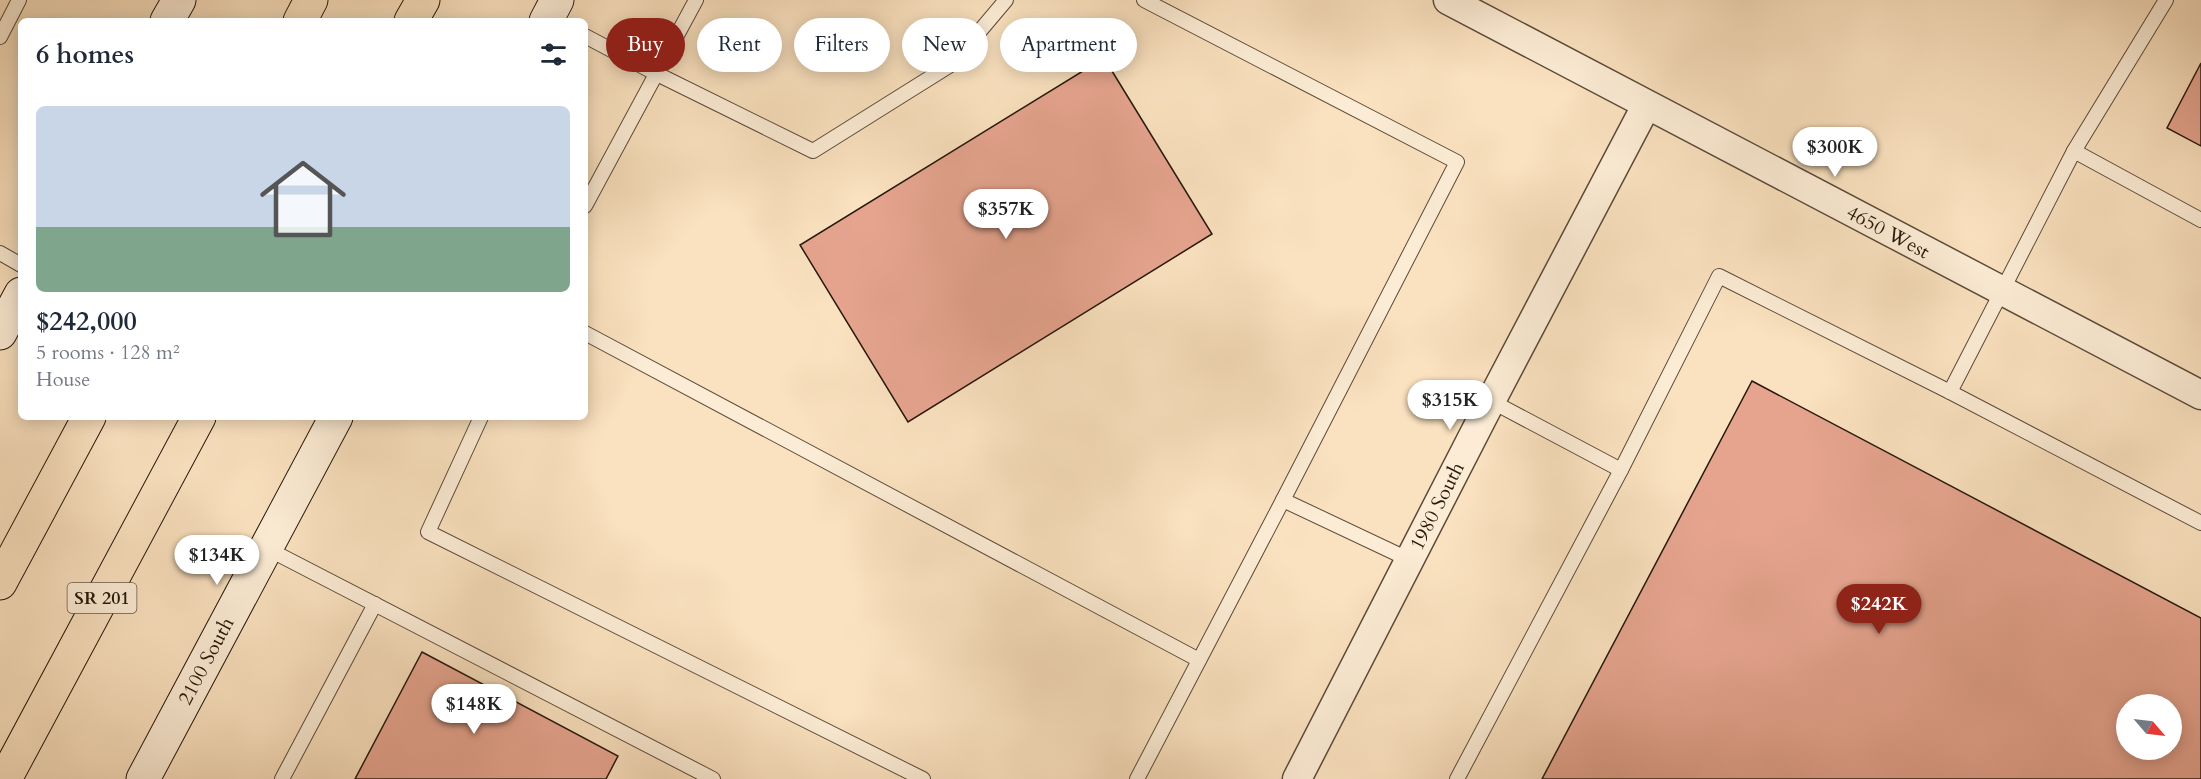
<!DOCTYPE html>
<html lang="en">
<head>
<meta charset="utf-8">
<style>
	body { margin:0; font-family:Cardo,serif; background:#f6f6f7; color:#1f2937; height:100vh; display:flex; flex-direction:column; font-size:22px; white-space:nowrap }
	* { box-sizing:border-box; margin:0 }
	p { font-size:20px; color:#747a83 }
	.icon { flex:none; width:33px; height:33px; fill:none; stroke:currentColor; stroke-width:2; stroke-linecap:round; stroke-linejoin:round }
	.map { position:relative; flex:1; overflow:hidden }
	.side { position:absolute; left:18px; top:18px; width:570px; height:402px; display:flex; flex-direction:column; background:#fff; border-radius:9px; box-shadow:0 3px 15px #0003 }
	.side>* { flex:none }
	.hud { position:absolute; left:606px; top:18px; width:570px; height:54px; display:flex; gap:12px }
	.needle { width:39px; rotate:118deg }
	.tools { position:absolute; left:2116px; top:694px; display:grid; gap:12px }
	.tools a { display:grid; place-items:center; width:66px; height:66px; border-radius:50%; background:#fff; box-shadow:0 3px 15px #0003; font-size:30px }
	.price { position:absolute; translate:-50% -51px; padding:0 14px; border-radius:21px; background:#fff; color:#222; font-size:20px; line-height:39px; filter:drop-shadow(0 2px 3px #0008) }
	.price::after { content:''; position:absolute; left:50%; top:36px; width:18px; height:14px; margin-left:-9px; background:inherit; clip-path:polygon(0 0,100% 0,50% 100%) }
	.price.selected { background:#8f2418; color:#fff }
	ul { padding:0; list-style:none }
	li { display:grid; align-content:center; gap:12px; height:318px; padding:0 18px }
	li span { display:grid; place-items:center; height:186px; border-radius:9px; color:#555 }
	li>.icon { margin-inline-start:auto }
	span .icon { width:108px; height:108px; fill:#fffc; stroke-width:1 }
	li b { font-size:26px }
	h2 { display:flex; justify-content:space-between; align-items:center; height:72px; padding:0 18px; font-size:26px }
	.chip { padding:0 21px; border-radius:27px; background:#fff; box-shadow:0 3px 15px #0003; font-size:21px; line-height:54px }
	.chip.selected { background:#8f2418; color:#fff }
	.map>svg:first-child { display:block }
</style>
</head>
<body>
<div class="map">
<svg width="2201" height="779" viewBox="0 0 2201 779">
	<rect width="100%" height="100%" fill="#fae1bf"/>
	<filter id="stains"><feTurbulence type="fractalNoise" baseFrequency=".00333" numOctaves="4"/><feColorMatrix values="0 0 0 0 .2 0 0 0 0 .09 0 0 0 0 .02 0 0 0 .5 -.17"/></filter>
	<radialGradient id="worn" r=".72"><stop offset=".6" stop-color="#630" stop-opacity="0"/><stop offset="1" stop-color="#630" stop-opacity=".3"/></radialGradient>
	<g fill="#e6a48f" stroke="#26180b" stroke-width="1.5" fill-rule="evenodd">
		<path d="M1104 58 1212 234 908 422 800 245Z"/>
		<path d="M2201 63V146L2167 128Z"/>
		<path d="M1752 381 2201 618V779H1542ZM2127 705H2172V750H2127Z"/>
		<path d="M422 652 618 756 606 779H355Z"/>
	</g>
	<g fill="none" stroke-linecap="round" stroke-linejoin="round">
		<g stroke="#5b4a38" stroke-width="16">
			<g id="lane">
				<path d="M1144 0 1457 162 1283 500 1410 560"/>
				<path d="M585 36 655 73 813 151 952 64 1006 0"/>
				<path d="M0 37 19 0"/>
				<path d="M2074 151 2201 220"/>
				<path d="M585 206 696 0"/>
				<path d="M0 253 21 265"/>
				<path d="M585 333 1199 660"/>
				<path d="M1950 392 2074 151 2166 0"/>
				<path d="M1491 401 1621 470"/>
				<path d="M481 417 428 532 923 779"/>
				<path d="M266 548 713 779"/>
				<path d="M282 779 375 604"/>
				<path d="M1137 779 1283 500"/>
				<path d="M1457 779 1621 470 1719 276 1950 392 2201 523"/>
			</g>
		</g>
		<g stroke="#5b4a38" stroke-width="31">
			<g id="street">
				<path d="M1448 0 2201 395"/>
				<path d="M1297 779 1491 401 1646 106"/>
			</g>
		</g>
		<g stroke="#26180b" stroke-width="35">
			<g id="secondary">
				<path d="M167 21 179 0"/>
				<path d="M546 21 557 0"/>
				<path d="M0 333 21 294"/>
				<path d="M143 779 336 417"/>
			</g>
		</g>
		<g stroke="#26180b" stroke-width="35">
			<g id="highway">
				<path d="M300 21 311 0"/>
				<path d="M411 21 423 0"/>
				<path d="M0 583 89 417"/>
				<path d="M5 779 199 417"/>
			</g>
		</g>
		<use href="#lane" stroke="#fcecd5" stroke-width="14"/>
		<use href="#street" stroke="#fcecd5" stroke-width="28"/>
		<use href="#secondary" stroke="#fcecd5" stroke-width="33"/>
		<use href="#highway" stroke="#fae1bf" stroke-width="33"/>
	</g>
	<g text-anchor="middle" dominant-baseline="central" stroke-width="5" stroke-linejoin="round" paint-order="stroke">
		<rect fill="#fcecd5" stroke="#665848" stroke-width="1.5" x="67.5" y="583" width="69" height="30" rx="4.5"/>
		<g font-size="18" font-weight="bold" fill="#26180b">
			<text x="102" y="598">SR 201</text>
		</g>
		<g font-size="20" fill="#26180b" stroke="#fcecd5">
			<text transform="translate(1888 232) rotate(28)">4650 West</text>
			<text transform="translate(1437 506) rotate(-63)">1980 South</text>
			<text transform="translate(206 661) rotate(-62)">2100 South</text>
		</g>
	</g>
	<rect width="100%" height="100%" filter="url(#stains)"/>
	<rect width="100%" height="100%" fill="url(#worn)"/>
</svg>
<div class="tools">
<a><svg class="needle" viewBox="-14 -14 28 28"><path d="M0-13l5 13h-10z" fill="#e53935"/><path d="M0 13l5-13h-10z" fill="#747a83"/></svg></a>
</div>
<b class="price" style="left:1835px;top:178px">$300K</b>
<b class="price" style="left:1006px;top:240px">$357K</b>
<b class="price" style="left:1450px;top:431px">$315K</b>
<b class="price" style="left:217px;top:586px">$134K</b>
<b class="price selected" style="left:1879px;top:635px">$242K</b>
<b class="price" style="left:474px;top:735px">$148K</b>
<div class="hud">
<a class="chip selected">Buy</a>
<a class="chip">Rent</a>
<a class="chip">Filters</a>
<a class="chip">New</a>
<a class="chip">Apartment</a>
</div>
<section class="side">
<h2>6 homes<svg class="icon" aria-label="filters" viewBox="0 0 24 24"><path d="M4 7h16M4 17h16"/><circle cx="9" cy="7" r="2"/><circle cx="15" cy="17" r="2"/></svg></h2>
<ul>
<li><span style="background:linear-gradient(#c9d6e8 65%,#7fa58c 0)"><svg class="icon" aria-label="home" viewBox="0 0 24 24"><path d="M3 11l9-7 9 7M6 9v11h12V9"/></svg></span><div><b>$242,000</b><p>5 rooms · 128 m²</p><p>House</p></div></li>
</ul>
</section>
</div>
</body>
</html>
